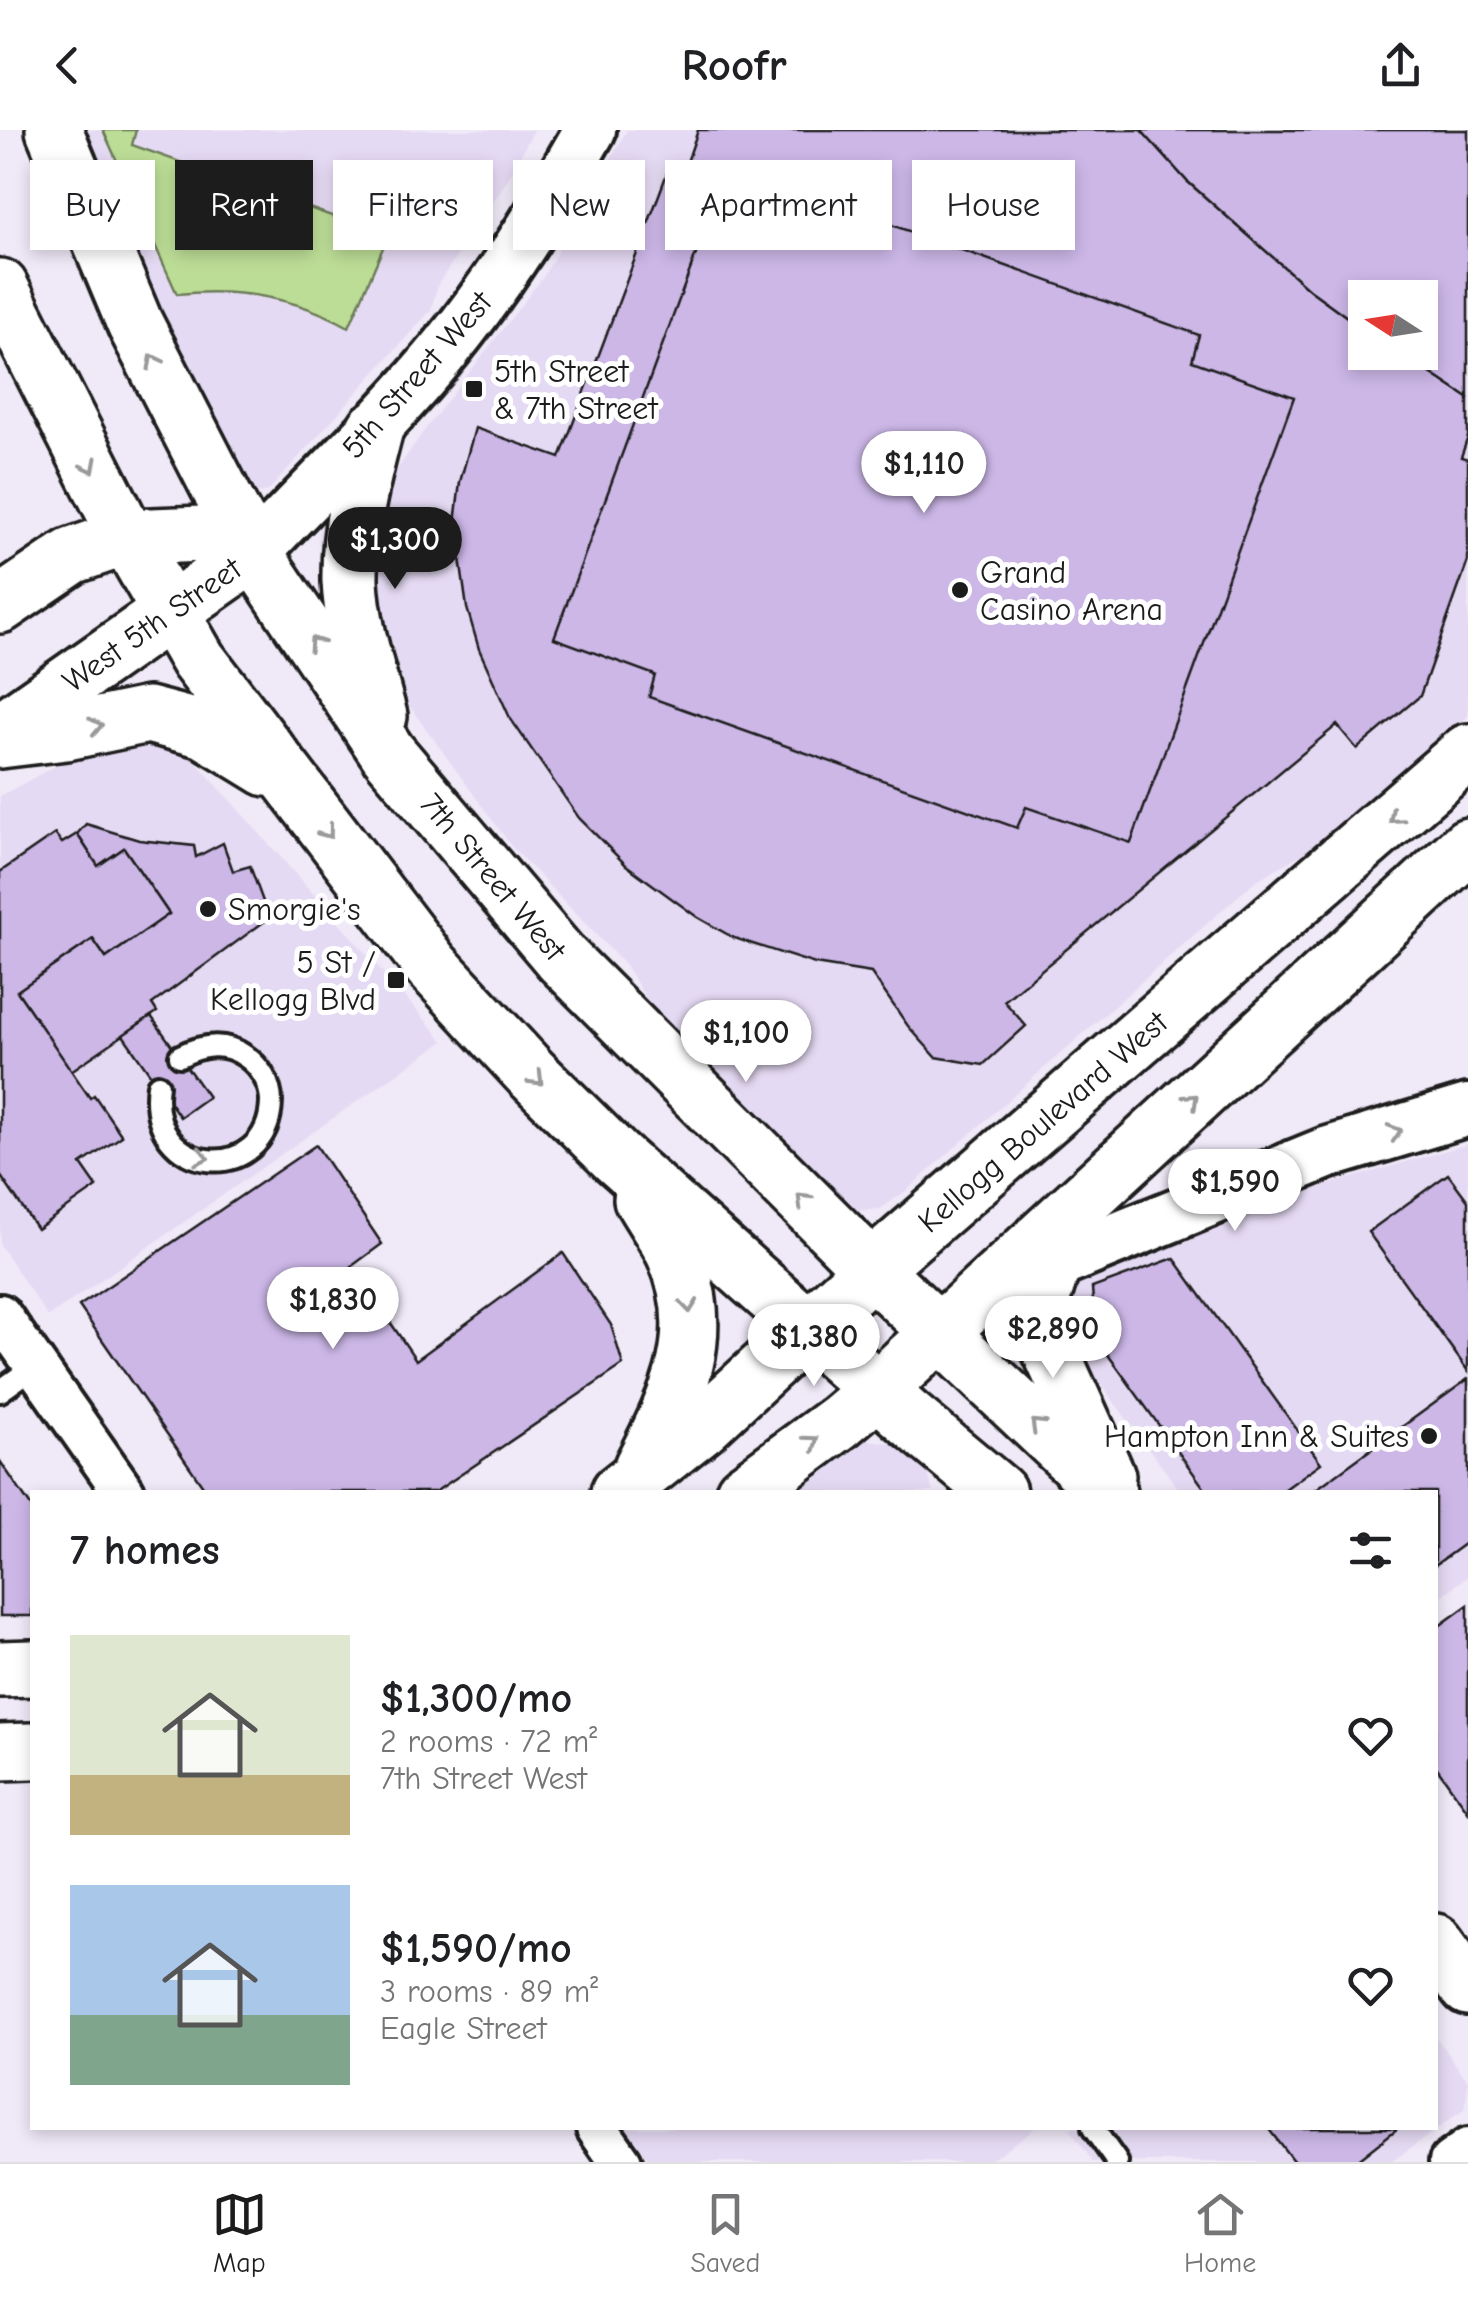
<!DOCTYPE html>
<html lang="en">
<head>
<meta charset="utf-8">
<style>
	body { margin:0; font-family:"Comic Neue",sans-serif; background:#f6f6f6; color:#202124; height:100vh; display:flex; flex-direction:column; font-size:38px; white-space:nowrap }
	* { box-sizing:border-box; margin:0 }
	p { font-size:32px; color:#757577 }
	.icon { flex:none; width:55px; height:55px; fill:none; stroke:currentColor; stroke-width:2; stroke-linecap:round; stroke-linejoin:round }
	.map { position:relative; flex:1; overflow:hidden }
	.details { position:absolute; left:30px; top:1360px; width:1408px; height:640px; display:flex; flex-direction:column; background:#fff; border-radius:0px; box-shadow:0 5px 15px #0003 }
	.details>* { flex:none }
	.banner { position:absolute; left:30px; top:30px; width:1410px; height:90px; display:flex; gap:20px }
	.needle { width:65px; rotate:282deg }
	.buttons { position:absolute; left:1348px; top:150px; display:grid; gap:20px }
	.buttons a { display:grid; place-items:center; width:90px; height:90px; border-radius:0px; background:#fff; box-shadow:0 5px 15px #0003; font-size:50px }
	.price { position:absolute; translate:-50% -85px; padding:0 22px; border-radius:35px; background:#fff; color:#222; font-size:32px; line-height:65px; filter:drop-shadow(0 2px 5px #0008) }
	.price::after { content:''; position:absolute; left:50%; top:60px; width:30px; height:22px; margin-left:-15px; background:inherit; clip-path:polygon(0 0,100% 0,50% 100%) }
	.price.active { background:#1c1c1c; color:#fff }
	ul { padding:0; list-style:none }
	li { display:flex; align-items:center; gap:30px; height:250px; padding:0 40px }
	li span { display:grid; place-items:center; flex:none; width:280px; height:200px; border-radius:0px; color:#555 }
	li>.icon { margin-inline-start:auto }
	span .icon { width:120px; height:120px; fill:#fffc; stroke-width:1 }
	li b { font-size:42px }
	h2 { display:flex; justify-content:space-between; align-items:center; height:120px; padding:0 40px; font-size:42px }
	.chip { padding:0 35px; border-radius:0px; background:#fff; box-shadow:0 5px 15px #0003; font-size:35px; line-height:90px }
	.chip.active { background:#1c1c1c; color:#fff }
	header { display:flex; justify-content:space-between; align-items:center; height:130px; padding:0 40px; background:#fff; font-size:45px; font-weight:700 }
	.tabs { display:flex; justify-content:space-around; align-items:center; height:140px; border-top:2px solid #e0e0e0; background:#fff; font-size:28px; color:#757577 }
	.tabs a { display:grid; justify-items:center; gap:5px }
	.tabs .active { color:#1c1c1c }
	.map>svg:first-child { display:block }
</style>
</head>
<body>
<header><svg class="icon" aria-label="back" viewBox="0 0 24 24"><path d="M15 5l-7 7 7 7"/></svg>Roofr<svg class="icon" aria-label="share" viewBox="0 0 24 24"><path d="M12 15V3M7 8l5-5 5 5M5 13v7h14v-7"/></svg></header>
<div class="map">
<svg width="1468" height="2032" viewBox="0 0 1468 2032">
	<rect width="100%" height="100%" fill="#f0e9f8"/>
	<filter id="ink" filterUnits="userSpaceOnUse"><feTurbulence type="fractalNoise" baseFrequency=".01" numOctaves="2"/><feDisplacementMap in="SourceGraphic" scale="20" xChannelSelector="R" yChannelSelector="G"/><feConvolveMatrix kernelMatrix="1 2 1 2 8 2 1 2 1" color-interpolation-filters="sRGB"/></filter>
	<g filter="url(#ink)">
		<g fill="#e5daf3" fill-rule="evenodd">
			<path d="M74 0H534L506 52 438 154 431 180 268 361 254 364 240 351 152 185Z"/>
			<path d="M627 0H1468V586L1342 701 1255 751 906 1061 880 1079 855 1081 822 1065 689 935 625 835 512 717 400 563 369 490 381 363 421 305 543 147ZM1365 168H1420V222H1365Z"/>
			<path d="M109 607 155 609 196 632 444 911 48 1187 0 1115V666Z"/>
			<path d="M1468 1014V1446L1435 1471V1362H1181L1100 1253 1076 1238 1064 1211 1071 1153 1220 1086Z"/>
			<path d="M863 1309 901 1315 926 1338 933 1362H798Z"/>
			<path d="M1435 1906 1468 1951 1465 1979 1391 2032H1093L1069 1998H1435Z"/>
			<path d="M626 1998H1035L987 2032H650Z"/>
		</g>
		<path fill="#bcdd96" stroke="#6c7c59" stroke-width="2.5" d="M103 0H136L132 15 388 106 349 197C295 167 237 158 177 164Z"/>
		<g fill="#ccb7e7" stroke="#1c1c1c" stroke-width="2.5">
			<path d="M698 0H1141L1187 51 1310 160 1365 200V222H1399L1468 268V307L1461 327 1468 329V431L1420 566 1357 619 1337 595 1004 871 1026 896 983 935 936 927 908 896 871 843 815 834 734 808 697 787 626 735 579 688 510 588 479 519 467 478 455 393 460 352 475 298 560 328 669 38 680 53Z"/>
			<path d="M1141 0H1468V268L1399 222H1420V168H1365V200L1310 160 1187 51Z"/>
			<path d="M723 51 827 92 836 75 1199 205 1192 231 1294 267 1131 713 1026 677 1017 698 649 567 655 545 554 508Z"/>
			<path d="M86 694 139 710 194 716 196 727 223 713 233 741 250 736 269 788 152 874 157 882 71 941 17 861 93 809 106 828 169 784 124 718 98 736 77 704Z"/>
			<path d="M55 704 62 713 77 704 98 736 124 718 169 784 106 828 93 809 17 861 90 968 94 965 122 1006 81 1034 97 1057 37 1099 0 1045V742Z"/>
			<path d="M151 886 208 967 180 987 123 905Z"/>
			<path d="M316 1015 382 1114 352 1136 416 1230 563 1123 611 1195 623 1235 435 1362H207L79 1176Z"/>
			<path d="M1448 1044 1468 1071V1241L1368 1102Z"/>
			<path d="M1174 1128 1321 1333 1281 1362H1207L1096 1208 1092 1158Z"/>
			<path d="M1468 1249V1411L1435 1435V1362H1312Z"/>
			<path d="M0 1331 32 1378V1486H0Z"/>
			<path d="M1468 1475V1681L1435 1635V1499Z"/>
			<path d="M1268 1998H1398L1355 2032H1294Z"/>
		</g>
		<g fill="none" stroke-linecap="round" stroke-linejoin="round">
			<g stroke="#1c1c1c" stroke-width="28">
				<g id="service">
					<path d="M158 955C145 1049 269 1056 271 972 271 954 260 936 245 926 224 911 202 915 180 926"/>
					<path d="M0 1261 35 1236"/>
					<path d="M1093 1998 1117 2032"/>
				</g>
			</g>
			<g stroke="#1c1c1c" stroke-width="48">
				<g id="minor">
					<path d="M0 1185 124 1362"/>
					<path d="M597 1998 621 2032"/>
					<path d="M1450 2032 1468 2019"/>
				</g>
			</g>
			<g stroke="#1c1c1c" stroke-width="58">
				<g id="tertiary">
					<path d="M254 423C318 354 388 290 447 217 502 149 547 76 590 0"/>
					<path d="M1025 1146 1326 1023 1468 980"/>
				</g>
			</g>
			<g stroke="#1c1c1c" stroke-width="62">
				<g id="secondary">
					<path d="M54 0 135 194 230 379 254 423 388 623 562 829 872 1139 1108 1362"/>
					<path d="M0 157 127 407 198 530 431 835 530 942 616 1027 908 1287 998 1362"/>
					<path d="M375 299C362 348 349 399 350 451 352 496 368 543 379 586"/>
					<path d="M0 475 72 426 127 407 203 404 254 423"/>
					<path d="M0 601 254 423"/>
					<path d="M0 610 66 602 148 585 205 600 267 638"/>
					<path d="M642 1069C652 1087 665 1104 674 1123 710 1203 679 1265 642 1337"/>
					<path d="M1068 1086 1041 1172V1200L1107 1346"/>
					<path d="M619 1362 701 1297 872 1139 1468 622"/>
					<path d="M744 1362 839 1292 877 1260 1468 716"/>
					<path d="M0 1539 32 1538"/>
					<path d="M0 1622 32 1621"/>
					<path d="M1435 1812 1468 1857"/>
				</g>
			</g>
			<use href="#service" stroke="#fff" stroke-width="20"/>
			<use href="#minor" stroke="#fff" stroke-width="40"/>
			<use href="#tertiary" stroke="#fff" stroke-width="50"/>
			<use href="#secondary" stroke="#fff" stroke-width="55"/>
		</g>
		<defs><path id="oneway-chevron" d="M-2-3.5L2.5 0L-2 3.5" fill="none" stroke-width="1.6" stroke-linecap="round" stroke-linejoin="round" transform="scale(2.5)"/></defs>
		<g stroke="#999">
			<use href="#oneway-chevron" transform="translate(154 231) rotate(-117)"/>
			<use href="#oneway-chevron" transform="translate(90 336) rotate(63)"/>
			<use href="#oneway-chevron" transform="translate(315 513) rotate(-124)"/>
			<use href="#oneway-chevron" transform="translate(96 596) rotate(-12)"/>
			<use href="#oneway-chevron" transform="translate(1395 687) rotate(139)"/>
			<use href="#oneway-chevron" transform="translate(327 702) rotate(53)"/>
			<use href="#oneway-chevron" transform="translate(537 949) rotate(45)"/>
			<use href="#oneway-chevron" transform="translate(1192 970) rotate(-43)"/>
			<use href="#oneway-chevron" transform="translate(1395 1002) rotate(-17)"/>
			<use href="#oneway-chevron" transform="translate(202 1027) rotate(12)"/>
			<use href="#oneway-chevron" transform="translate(803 1070) rotate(-135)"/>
			<use href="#oneway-chevron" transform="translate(689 1176) rotate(84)"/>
			<use href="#oneway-chevron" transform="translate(1037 1295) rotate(-136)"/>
			<use href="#oneway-chevron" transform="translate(812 1312) rotate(-36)"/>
		</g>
	</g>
	<g fill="#1c1c1c" stroke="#fff" stroke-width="4">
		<rect x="464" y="249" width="20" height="20" rx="5"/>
		<circle cx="960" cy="460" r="10"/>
		<circle cx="208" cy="779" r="10"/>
		<rect x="386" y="840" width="20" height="20" rx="5"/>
		<circle cx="1429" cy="1306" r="10"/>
	</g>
	<g text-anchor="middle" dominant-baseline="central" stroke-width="10" stroke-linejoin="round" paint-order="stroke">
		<g font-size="32" fill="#1c1c1c" stroke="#fff" text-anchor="start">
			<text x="494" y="241">5th Street<tspan x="494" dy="37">&amp; 7th Street</tspan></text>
			<text x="980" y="442">Grand<tspan x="980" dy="37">Casino Arena</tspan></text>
			<text x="228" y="779">Smorgie's</text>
			<text x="376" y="832" text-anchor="end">5 St /<tspan x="376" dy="37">Kellogg Blvd</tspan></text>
			<text x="1409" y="1306" text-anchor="end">Hampton Inn &amp; Suites</text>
		</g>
		<g font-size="32" fill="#1c1c1c" stroke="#fff">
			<text transform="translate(417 245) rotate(-49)">5th Street West</text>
			<text transform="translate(152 495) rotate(-35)">West 5th Street</text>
			<text transform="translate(493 747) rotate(50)">7th Street West</text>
			<text transform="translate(1043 992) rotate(-41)">Kellogg Boulevard West</text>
		</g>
	</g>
</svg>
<div class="buttons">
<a><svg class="needle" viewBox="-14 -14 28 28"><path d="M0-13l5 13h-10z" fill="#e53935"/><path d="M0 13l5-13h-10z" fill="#757577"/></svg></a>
</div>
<b class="price" style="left:924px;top:386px">$1,110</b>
<b class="price active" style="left:395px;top:462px">$1,300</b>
<b class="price" style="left:746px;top:955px">$1,100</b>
<b class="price" style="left:1235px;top:1104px">$1,590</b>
<b class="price" style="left:333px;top:1222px">$1,830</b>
<b class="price" style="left:1053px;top:1251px">$2,890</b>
<b class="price" style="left:814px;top:1259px">$1,380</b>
<div class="banner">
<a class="chip">Buy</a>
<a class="chip active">Rent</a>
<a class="chip">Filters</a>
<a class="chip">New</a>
<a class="chip">Apartment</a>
<a class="chip">House</a>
</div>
<section class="details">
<h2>7 homes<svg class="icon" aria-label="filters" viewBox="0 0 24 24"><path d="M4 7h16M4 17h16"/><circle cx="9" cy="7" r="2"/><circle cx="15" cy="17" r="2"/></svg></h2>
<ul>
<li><span style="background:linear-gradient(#dfe7d0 70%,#c2b280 0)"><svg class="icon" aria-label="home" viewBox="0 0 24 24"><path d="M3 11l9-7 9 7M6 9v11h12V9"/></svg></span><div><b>$1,300/mo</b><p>2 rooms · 72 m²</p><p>7th Street West</p></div><svg class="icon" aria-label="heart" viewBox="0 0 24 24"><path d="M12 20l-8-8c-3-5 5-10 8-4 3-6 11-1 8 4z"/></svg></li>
<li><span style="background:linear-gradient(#a9c7e8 65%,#7fa58c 0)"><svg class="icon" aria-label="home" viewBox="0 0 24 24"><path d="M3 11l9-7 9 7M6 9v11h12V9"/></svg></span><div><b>$1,590/mo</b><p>3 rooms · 89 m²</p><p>Eagle Street</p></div><svg class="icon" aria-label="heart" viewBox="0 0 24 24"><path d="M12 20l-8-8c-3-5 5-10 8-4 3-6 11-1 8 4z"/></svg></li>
</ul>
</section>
</div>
<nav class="tabs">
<a class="active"><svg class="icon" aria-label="map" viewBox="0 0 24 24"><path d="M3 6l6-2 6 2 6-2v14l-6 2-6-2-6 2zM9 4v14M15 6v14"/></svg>Map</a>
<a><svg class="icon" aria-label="saved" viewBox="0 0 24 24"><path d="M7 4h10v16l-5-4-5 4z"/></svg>Saved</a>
<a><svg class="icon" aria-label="home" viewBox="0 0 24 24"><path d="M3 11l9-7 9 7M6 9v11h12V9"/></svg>Home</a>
</nav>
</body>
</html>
